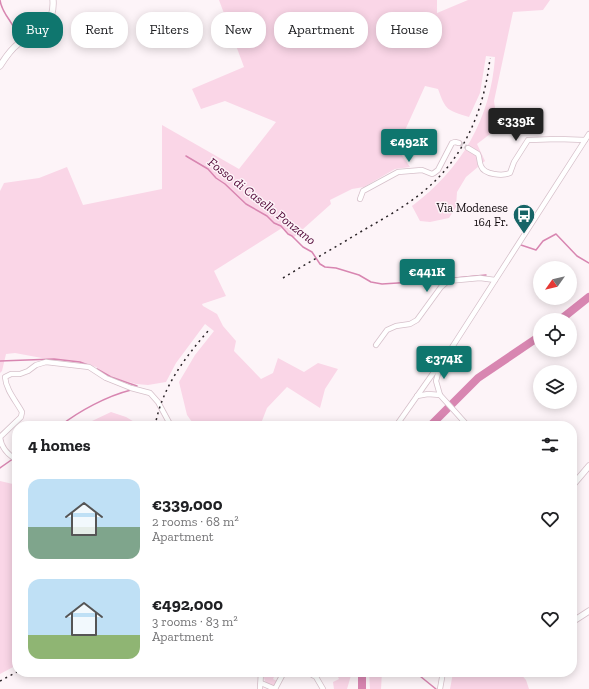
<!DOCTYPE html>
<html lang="en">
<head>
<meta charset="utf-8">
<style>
	body { margin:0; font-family:"Zilla Slab",serif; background:#f6f6f6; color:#202124; height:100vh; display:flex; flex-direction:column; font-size:15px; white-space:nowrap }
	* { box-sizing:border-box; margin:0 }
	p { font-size:13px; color:#757577 }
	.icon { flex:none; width:22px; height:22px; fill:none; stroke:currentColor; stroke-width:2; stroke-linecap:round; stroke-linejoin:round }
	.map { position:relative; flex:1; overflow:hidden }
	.panel { position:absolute; left:12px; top:421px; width:565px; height:256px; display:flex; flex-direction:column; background:#fff; border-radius:16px; box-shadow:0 2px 10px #0003 }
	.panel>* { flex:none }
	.banner { position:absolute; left:12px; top:12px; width:565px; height:36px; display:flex; gap:8px }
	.needle { width:26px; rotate:236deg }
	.controls { position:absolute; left:533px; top:261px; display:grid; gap:8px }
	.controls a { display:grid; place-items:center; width:44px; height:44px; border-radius:50%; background:#fff; box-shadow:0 2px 10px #0003; font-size:20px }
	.price { position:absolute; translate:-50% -34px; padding:0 9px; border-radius:4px; background:#0f766e; color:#fff; font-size:13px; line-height:26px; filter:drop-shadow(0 1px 2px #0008) }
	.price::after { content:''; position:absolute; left:50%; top:24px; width:12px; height:9px; margin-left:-6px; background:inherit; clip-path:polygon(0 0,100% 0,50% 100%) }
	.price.selected { background:#222; color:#fff }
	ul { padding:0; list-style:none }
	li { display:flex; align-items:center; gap:12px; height:100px; padding:0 16px }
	li span { display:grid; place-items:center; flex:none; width:112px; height:80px; border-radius:12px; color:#555 }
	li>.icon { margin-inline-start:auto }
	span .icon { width:48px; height:48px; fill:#fffc; stroke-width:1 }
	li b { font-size:17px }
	h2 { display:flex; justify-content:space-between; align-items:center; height:48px; padding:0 16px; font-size:17px }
	.tag { padding:0 14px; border-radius:16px; background:#fff; box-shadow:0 2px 10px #0003; font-size:14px; line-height:36px }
	.tag.selected { background:#0f766e; color:#fff }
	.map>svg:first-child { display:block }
</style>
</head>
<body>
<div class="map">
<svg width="589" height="689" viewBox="0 0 589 689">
	<rect width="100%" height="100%" fill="#fdf4f8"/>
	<g fill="#fad6e7">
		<path d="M219 0H437V13L468 0H550L543 10 513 12 494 101 498 128 477 144 485 161 466 177 457 192 456 207 449 218 430 222 420 221 412 206C461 170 491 118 495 57L486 56 480 93 469 117C447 110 446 111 438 89L425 86 397 148 410 167 395 169 364 187 352 189 330 200 331 204 293 238 282 228 214 271 226 296 202 304 203 306 217 314 223 326 236 341 234 351 261 379 273 373 278 358 304 372 318 363 338 369 325 389 320 408 287 387 267 408 260 426H195L187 415 179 382 195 355 214 331 205 324 176 363 166 382 148 385 136 384 107 376 96 367 81 363 58 361 15 353 6 354 2 371 0 373V191L4 183 39 178 67 167 83 205 162 189V125L239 169 276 122 225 101 201 109 192 89 244 67Z"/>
		<path d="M111 412 126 417 141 426H75L76 422 92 421Z"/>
		<path d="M0 481 17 485V665L0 674Z"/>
		<path d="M264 672H268L267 674 274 677 273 679 277 681 274 685C266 687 263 679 264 672Z"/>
		<path d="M328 672H352L347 689H334L333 682 339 679 336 673 330 675Z"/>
		<path d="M369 672H382L381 689H370Z"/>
		<path d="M467 672H519L526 680 529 689H450L453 673Z"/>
	</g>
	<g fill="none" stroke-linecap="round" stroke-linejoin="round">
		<g stroke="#d886b1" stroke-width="1.5">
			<path d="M0 0C2 16 16 23 18 39"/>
			<path d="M186 156 208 169 216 178 225 184 246 204 267 216 274 223 281 226 288 234 292 236 303 247 312 252 320 264 325 267 336 268 359 275 371 282 382 284 413 282 486 275"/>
			<path d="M521 245 536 250 543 241 556 234 577 256 589 263"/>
			<path d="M0 361 54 359 80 362 88 365"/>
			<path d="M97 369 111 377 137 386"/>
			<path d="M60 426C79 411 107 396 131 390"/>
			<path d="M0 468 17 456"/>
			<path d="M415 672 436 689"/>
		</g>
		<g stroke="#d886b1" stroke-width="8">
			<path d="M560 320 589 297"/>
			<path d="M430 426 478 378 540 336"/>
			<path d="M362 672V689"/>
		</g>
		<path stroke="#d9d1d5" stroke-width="4.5" stroke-dasharray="4.5 2" stroke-linecap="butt" d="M459 143 468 148"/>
		<g stroke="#d6c0ca" stroke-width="6">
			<g id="minor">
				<path d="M468 148 478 154C480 158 479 162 481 166 484 175 503 176 510 173L514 162 528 140 558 139 585 140"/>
				<path d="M360 199 363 191 398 172 422 170 432 174 434 173 438 170 452 143 455 142 459 143"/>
				<path d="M376 345 387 330 396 326 410 324 417 320 441 287 448 281 480 278 495 280"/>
				<path d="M417 396 428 394 440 395"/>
				<path d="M396 426 434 372 439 367"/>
				<path d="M468 426 440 395 436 381 440 366 589 134"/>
				<path d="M17 460C8 455 1 447 0 437L21 417 22 412C16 401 6 390 5 377L11 374H20L28 371 36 365 46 362 89 367 106 378 131 388 150 393 158 402 171 426"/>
				<path d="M307 672 316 677 323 689"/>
				<path d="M261 683 275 689"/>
				<path d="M260 689 261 672"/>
				<path d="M275 689 284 672"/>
				<path d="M440 689 443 672"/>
			</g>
		</g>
		<g stroke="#d6c0ca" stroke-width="7">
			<g id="major">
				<path d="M0 66C5 58 10 50 18 44 36 31 55 27 53 0"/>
				<path d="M572 486 589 466"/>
				<path d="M572 622 589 611"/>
				<path d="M450 672 453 673 466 672"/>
			</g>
		</g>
		<use href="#minor" stroke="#fff" stroke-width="4.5"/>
		<use href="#major" stroke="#fff" stroke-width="5.5"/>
		<g stroke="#2b2428" stroke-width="1.5" stroke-dasharray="2 4" stroke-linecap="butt">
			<path d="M283 278C309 262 336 247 362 231 381 220 401 209 419 195 463 161 484 112 490 58"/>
			<path d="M155 426C162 388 183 360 208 331"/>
			<path d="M0 681 17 672"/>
		</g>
	</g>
	<defs>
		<g id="bus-pin" transform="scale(1.15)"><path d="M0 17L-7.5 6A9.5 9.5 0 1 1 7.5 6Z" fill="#176567" stroke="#fdf4f8"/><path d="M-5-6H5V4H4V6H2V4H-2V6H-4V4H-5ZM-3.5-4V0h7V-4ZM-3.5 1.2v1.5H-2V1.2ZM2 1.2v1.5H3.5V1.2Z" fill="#fff"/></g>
	</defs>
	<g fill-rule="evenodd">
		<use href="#bus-pin" x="524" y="215"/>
	</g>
	<g text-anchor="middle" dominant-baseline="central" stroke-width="3" stroke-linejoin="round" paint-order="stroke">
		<g font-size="12" fill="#10090d" stroke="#fdf4f8" text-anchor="end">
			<text x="508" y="208">Via Modenese<tspan x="508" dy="14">164 Fr.</tspan></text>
		</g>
		<g font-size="13" font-style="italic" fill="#4f0535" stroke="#fdf4f8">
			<text transform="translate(262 201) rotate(38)">Fosso di Casello Ponzano</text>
		</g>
	</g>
</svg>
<div class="controls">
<a><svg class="needle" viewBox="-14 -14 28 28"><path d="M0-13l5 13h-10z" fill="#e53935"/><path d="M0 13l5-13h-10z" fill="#757577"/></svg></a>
<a><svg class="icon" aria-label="locate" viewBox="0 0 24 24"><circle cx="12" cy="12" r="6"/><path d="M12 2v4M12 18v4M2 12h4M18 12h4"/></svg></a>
<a><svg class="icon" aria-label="layers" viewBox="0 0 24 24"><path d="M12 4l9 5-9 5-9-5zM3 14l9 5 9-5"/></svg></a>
</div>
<b class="price selected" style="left:516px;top:142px">€339K</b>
<b class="price" style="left:409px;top:163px">€492K</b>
<b class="price" style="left:427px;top:293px">€441K</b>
<b class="price" style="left:444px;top:380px">€374K</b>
<div class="banner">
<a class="tag selected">Buy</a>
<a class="tag">Rent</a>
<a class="tag">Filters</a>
<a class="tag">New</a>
<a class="tag">Apartment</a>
<a class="tag">House</a>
</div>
<section class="panel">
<h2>4 homes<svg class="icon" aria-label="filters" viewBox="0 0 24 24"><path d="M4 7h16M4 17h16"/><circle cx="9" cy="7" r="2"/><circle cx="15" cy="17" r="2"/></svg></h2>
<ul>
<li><span style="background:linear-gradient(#bfe0f5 60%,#7fa58c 0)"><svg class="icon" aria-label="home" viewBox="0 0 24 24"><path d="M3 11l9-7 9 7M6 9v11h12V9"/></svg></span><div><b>€339,000</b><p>2 rooms · 68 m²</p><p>Apartment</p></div><svg class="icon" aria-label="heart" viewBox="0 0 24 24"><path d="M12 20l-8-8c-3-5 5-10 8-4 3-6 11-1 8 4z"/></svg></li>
<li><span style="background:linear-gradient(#bfe0f5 70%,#8fb573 0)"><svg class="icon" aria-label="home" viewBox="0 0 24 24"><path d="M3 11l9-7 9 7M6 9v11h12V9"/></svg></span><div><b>€492,000</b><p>3 rooms · 83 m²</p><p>Apartment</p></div><svg class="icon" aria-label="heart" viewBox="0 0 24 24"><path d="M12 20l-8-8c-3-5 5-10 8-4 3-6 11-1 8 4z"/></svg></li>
</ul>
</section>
</div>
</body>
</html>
